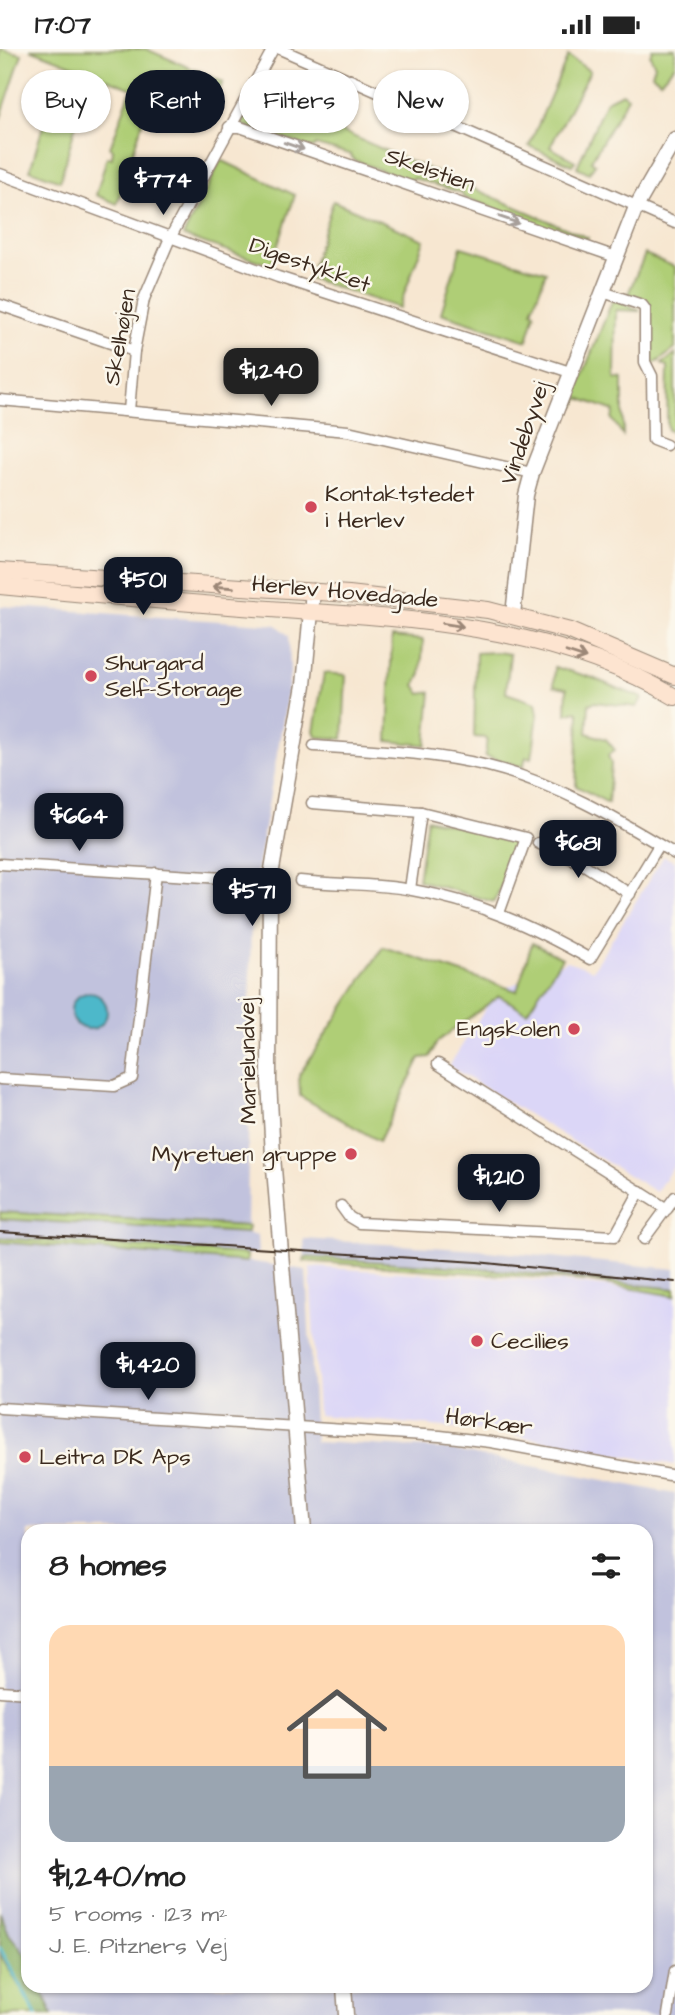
<!DOCTYPE html>
<html lang="en">
<head>
<meta charset="utf-8">
<style>
	body { margin:0; font-family:"Architects Daughter",sans-serif; background:#f2f2f2; color:#222; height:100vh; display:flex; flex-direction:column; font-size:26px; white-space:nowrap }
	* { box-sizing:border-box; margin:0 }
	p { font-size:23px; color:#767676 }
	.icon { flex:none; width:38px; height:38px; fill:none; stroke:currentColor; stroke-width:2; stroke-linecap:round; stroke-linejoin:round }
	.map { position:relative; flex:1; overflow:hidden }
	.panel { position:absolute; left:21px; top:1475px; width:632px; height:469px; display:flex; flex-direction:column; background:#fff; border-radius:21px; box-shadow:0 2px 5px #0004 }
	.panel>* { flex:none }
	.guide { position:absolute; left:21px; top:21px; width:634px; height:63px; display:flex; gap:14px }
	.price { position:absolute; translate:-50% -60px; padding:0 16px; border-radius:14px; background:#111827; color:#fff; font-size:23px; line-height:46px; filter:drop-shadow(0 2px 4px #0008) }
	.price::after { content:''; position:absolute; left:50%; top:42px; width:21px; height:16px; margin-left:-10px; background:inherit; clip-path:polygon(0 0,100% 0,50% 100%) }
	.price.active { background:#222; color:#fff }
	ul { padding:0; list-style:none }
	li { display:grid; align-content:center; gap:14px; height:371px; padding:0 28px }
	li+li { border-top:2px solid #e0e0e0 }
	li span { display:grid; place-items:center; height:217px; border-radius:21px; color:#555 }
	li>.icon { margin-inline-start:auto }
	span .icon { width:126px; height:126px; fill:#fffc; stroke-width:1 }
	li b { font-size:30px }
	h2 { display:flex; justify-content:space-between; align-items:center; height:84px; padding:0 28px; font-size:30px }
	.pill { padding:0 24px; border-radius:32px; background:#fff; box-shadow:0 2px 5px #0004; font-size:24px; line-height:63px }
	.pill.active { background:#111827; color:#fff }
	.status { display:flex; justify-content:space-between; align-items:center; height:49px; padding:0 35px; background:#fff; direction:ltr }
	.status svg { height:19px; fill:currentColor }
	.map>svg:first-child { display:block }
</style>
</head>
<body>
<div class="status"><b>17:07</b><svg viewBox="0 0 49 12"><path d="M0 12V9h3v3zM5 12V6h3v6zM10 12V3h3v9zM15 12V0h3v12zM26 1h20v11H26zM47 4h2v5h-2z"/></svg></div>
<div class="map">
<svg width="675" height="1966" viewBox="0 0 675 1966">
	<rect width="100%" height="100%" fill="#fbf7ec"/>
	<filter id="ink" filterUnits="userSpaceOnUse"><feTurbulence type="fractalNoise" baseFrequency=".0143" numOctaves="2"/><feDisplacementMap in="SourceGraphic" scale="14" xChannelSelector="R" yChannelSelector="G"/><feConvolveMatrix kernelMatrix="1 2 1 2 8 2 1 2 1" color-interpolation-filters="sRGB"/></filter>
	<filter id="wash" filterUnits="userSpaceOnUse"><feTurbulence type="fractalNoise" baseFrequency=".00686" numOctaves="4" result="noise"/><feDisplacementMap in="SourceGraphic" scale="28" xChannelSelector="R" yChannelSelector="G"/><feGaussianBlur stdDeviation="1.57" result="paint"/><feColorMatrix in="noise" values="0 0 0 0 0 0 0 0 0 0 0 0 0 0 0 0 0 1.4 0 .05"/><feComposite in="paint" operator="in"/></filter>
	<g filter="url(#wash)">
		<rect width="100%" height="100%" fill="#f7e7d1"/>
		<g fill="#dbd6f7">
			<path d="M664 807 675 813V1115L656 1143 449 1017 496 943 567 912 593 921Z"/>
			<path d="M310 1218 577 1234 675 1246V1416L497 1383 318 1366Z"/>
		</g>
		<g fill="#c1c2dd" fill-rule="evenodd">
			<path d="M0 557 277 576 289 587 290 624 285 660 251 854 247 1184 257 1187 258 1205H247V1212L306 1221 315 1393 445 1400 675 1445V1966H0ZM28 1482H646V1937H28Z"/>
			<path d="M304 1190 478 1201 675 1220V1240L477 1219 305 1208Z"/>
		</g>
		<g fill="#afce76" stroke="#757c4a" stroke-width="2">
			<path d="M0 0 22 5 0 71Z"/>
			<path d="M30 0H146L223 33 214 51 164 33 156 49Z"/>
			<path d="M652 0H675V16L660 32 652 25 655 16 650 7Z"/>
			<path d="M568 7 590 22 550 98 575 112 572 116 529 97Z"/>
			<path d="M64 19 87 30 74 69 77 71 60 132 30 121 44 74 49 75 52 67 48 65Z"/>
			<path d="M261 36 274 43 269 51 588 189 585 193 463 148 462 144 414 129 409 132 354 111 350 105 316 96 313 99 239 75Z"/>
			<path d="M130 44 149 52 117 155 96 146 107 108 112 109 113 100 110 99Z"/>
			<path d="M622 44 628 48 591 112 595 115 589 124 577 118 606 52Z"/>
			<path d="M221 111 295 146 271 216 183 187Z"/>
			<path d="M333 152 424 191 399 259 309 229Z"/>
			<path d="M461 198 546 223 532 262 535 264 527 292 441 264Z"/>
			<path d="M645 205 675 218V300L652 317 649 314V256L628 245Z"/>
			<path d="M613 250 640 262 616 261 615 329 623 330V386L612 370 614 362 579 349 575 357 571 355Z"/>
			<path d="M675 305V384L668 381 667 376 668 318 662 315Z"/>
			<path d="M392 588 423 591 421 625 415 636 421 645 431 643 426 696 388 692Z"/>
			<path d="M497 603 510 605 506 644 536 654 538 665 532 709 526 708 523 718 485 707 487 689 474 688 476 604Z"/>
			<path d="M555 618 590 628 642 649 637 658 594 653 589 655 587 684 606 690 615 701 608 706 611 715 608 754 576 737 579 665 577 662 566 665 567 639 554 637Z"/>
			<path d="M324 624 346 626 343 690 317 688 314 682Z"/>
			<path d="M427 770 521 793 494 853 418 831Z"/>
			<path d="M532 894 562 909 527 963 499 947 437 993 430 1008 420 1009 379 1092 300 1047 299 1026 383 898 517 942Z"/>
			<path d="M0 1163 248 1177 247 1184 0 1170Z"/>
			<path d="M0 1189 247 1205V1213L0 1193Z"/>
			<path d="M305 1208 477 1219 675 1240V1247L588 1232 304 1212Z"/>
			<path d="M0 1905 37 1966H0Z"/>
		</g>
		<path fill="#8bb167" stroke="#636e42" stroke-width="2" d="M0 1863 9 1885 28 1909V1937H41L52 1966H37L0 1905Z"/>
		<circle fill="#4db8ca" stroke="#447174" stroke-width="2" cx="89" cy="962" r="18"/>
		<g fill="none" stroke-linecap="round" stroke-linejoin="round">
			<path stroke="#4db8ca" stroke-width="3.5" d="M0 1899 36 1966"/>
		</g>
	</g>
	<g filter="url(#ink)">
		<g fill="none" stroke-linecap="round" stroke-linejoin="round">
			<g stroke="#998878" stroke-width="13">
				<g id="minor">
					<path d="M280 0 675 174"/>
					<path d="M229 78H240L616 208"/>
					<path d="M0 125 278 228 570 323"/>
					<path d="M603 243 642 256 645 260V313L652 327 653 391 666 396"/>
					<path d="M0 256 134 302"/>
					<path d="M0 351 348 382 532 424"/>
					<path d="M129 362 134 302 144 250 170 189 273 0"/>
					<path d="M314 697C372 701 431 703 488 717 556 734 615 769 675 805"/>
					<path d="M312 754 421 763 526 789 499 864"/>
					<path d="M538 794 581 814 630 845"/>
					<path d="M0 815 270 832"/>
					<path d="M300 832C337 836 376 834 412 841 477 852 533 878 590 910L659 796"/>
					<path d="M410 840 421 763"/>
					<path d="M438 1015 667 1160"/>
					<path d="M0 1030 114 1037 132 1029 156 824"/>
					<path d="M341 1157 349 1168 359 1174 615 1187 640 1142"/>
					<path d="M644 1190 675 1148"/>
					<path d="M0 1359 440 1387 491 1393 675 1427"/>
					<path d="M0 1642 28 1644"/>
					<path d="M668 1966 675 1922"/>
				</g>
			</g>
			<g stroke="#998878" stroke-width="17">
				<g id="tertiary">
					<path d="M513 566 526 446 532 424 636 158 675 90"/>
					<path d="M304 1482 273 1107 269 1032 270 832 304 636 313 542"/>
					<path d="M344 1937 346 1966"/>
				</g>
			</g>
			<g stroke="#998878" stroke-width="18">
				<g id="secondary">
					<path d="M0 522 349 545 488 561 570 582 675 627"/>
					<path d="M0 537C104 547 208 556 312 563 434 570 567 584 675 648"/>
				</g>
			</g>
			<use href="#minor" stroke="#fff" stroke-width="10"/>
			<use href="#tertiary" stroke="#fff" stroke-width="14"/>
			<use href="#secondary" stroke="#fde4d0" stroke-width="16"/>
			<path stroke="#3b2a1e" stroke-width="2" d="M0 1183 477 1213 675 1233"/>
		</g>
		<defs><path id="oneway-shaft" d="M-6 0H5M1.5-3L5.5 0L1.5 3" fill="none" stroke-width="1.6" stroke-linecap="round" stroke-linejoin="round" transform="scale(1.75)"/></defs>
		<g stroke="#a79f9a">
			<use href="#oneway-shaft" transform="translate(294 97) rotate(19)"/>
			<use href="#oneway-shaft" transform="translate(509 171) rotate(19)"/>
		</g>
		<g stroke="#9c8777">
			<use href="#oneway-shaft" transform="translate(223 538) rotate(-176)"/>
			<use href="#oneway-shaft" transform="translate(453 576) rotate(9)"/>
			<use href="#oneway-shaft" transform="translate(576 606) rotate(18)"/>
		</g>
	</g>
	<g fill="#d1495b" stroke="#fbf7ec" stroke-width="2.5">
		<circle cx="311" cy="458" r="7"/>
		<circle cx="91" cy="627" r="7"/>
		<circle cx="574" cy="980" r="7"/>
		<circle cx="351" cy="1105" r="7"/>
		<circle cx="477" cy="1292" r="7"/>
		<circle cx="25" cy="1408" r="7"/>
	</g>
	<g text-anchor="middle" dominant-baseline="central" stroke-width="5" stroke-linejoin="round" paint-order="stroke">
		<g font-size="23" fill="#3b2a1e" stroke="#fbf7ec">
			<text transform="translate(430 121) rotate(19)">Skelstien</text>
			<text transform="translate(310 216) rotate(19)">Digestykket</text>
			<text transform="translate(120 288) rotate(-80)">Skelhøjen</text>
			<text transform="translate(525 384) rotate(-71)">Vindebyvej</text>
			<text transform="translate(345 543) rotate(5)">Herlev Hovedgade</text>
			<text transform="translate(248 1012) rotate(-91)">Marielundvej</text>
			<text transform="translate(489 1373) rotate(8)">Hørkær</text>
		</g>
		<g font-size="23" fill="#3b2a1e" stroke="#fbf7ec" text-anchor="start">
			<text x="325" y="445">Kontaktstedet<tspan x="325" dy="26">i Herlev</tspan></text>
			<text x="105" y="614">Shurgard<tspan x="105" dy="26">Self-Storage</tspan></text>
			<text x="560" y="980" text-anchor="end">Engskolen</text>
			<text x="337" y="1105" text-anchor="end">Myretuen gruppe</text>
			<text x="491" y="1292">Cecilies</text>
			<text x="39" y="1408">Leitra DK Aps</text>
		</g>
	</g>
</svg>
<b class="price" style="left:163px;top:168px">$774</b>
<b class="price active" style="left:271px;top:359px">$1,240</b>
<b class="price" style="left:143px;top:568px">$501</b>
<b class="price" style="left:79px;top:804px">$664</b>
<b class="price" style="left:578px;top:831px">$681</b>
<b class="price" style="left:252px;top:879px">$571</b>
<b class="price" style="left:499px;top:1165px">$1,210</b>
<b class="price" style="left:148px;top:1353px">$1,420</b>
<div class="guide">
<a class="pill">Buy</a>
<a class="pill active">Rent</a>
<a class="pill">Filters</a>
<a class="pill">New</a>
</div>
<section class="panel">
<h2>8 homes<svg class="icon" aria-label="filters" viewBox="0 0 24 24"><path d="M4 7h16M4 17h16"/><circle cx="9" cy="7" r="2"/><circle cx="15" cy="17" r="2"/></svg></h2>
<ul>
<li><span style="background:linear-gradient(#ffd9b3 65%,#9aa5b1 0)"><svg class="icon" aria-label="home" viewBox="0 0 24 24"><path d="M3 11l9-7 9 7M6 9v11h12V9"/></svg></span><div><b>$1,240/mo</b><p>5 rooms · 123 m²</p><p>J. E. Pitzners Vej</p></div></li>
</ul>
</section>
</div>
</body>
</html>
